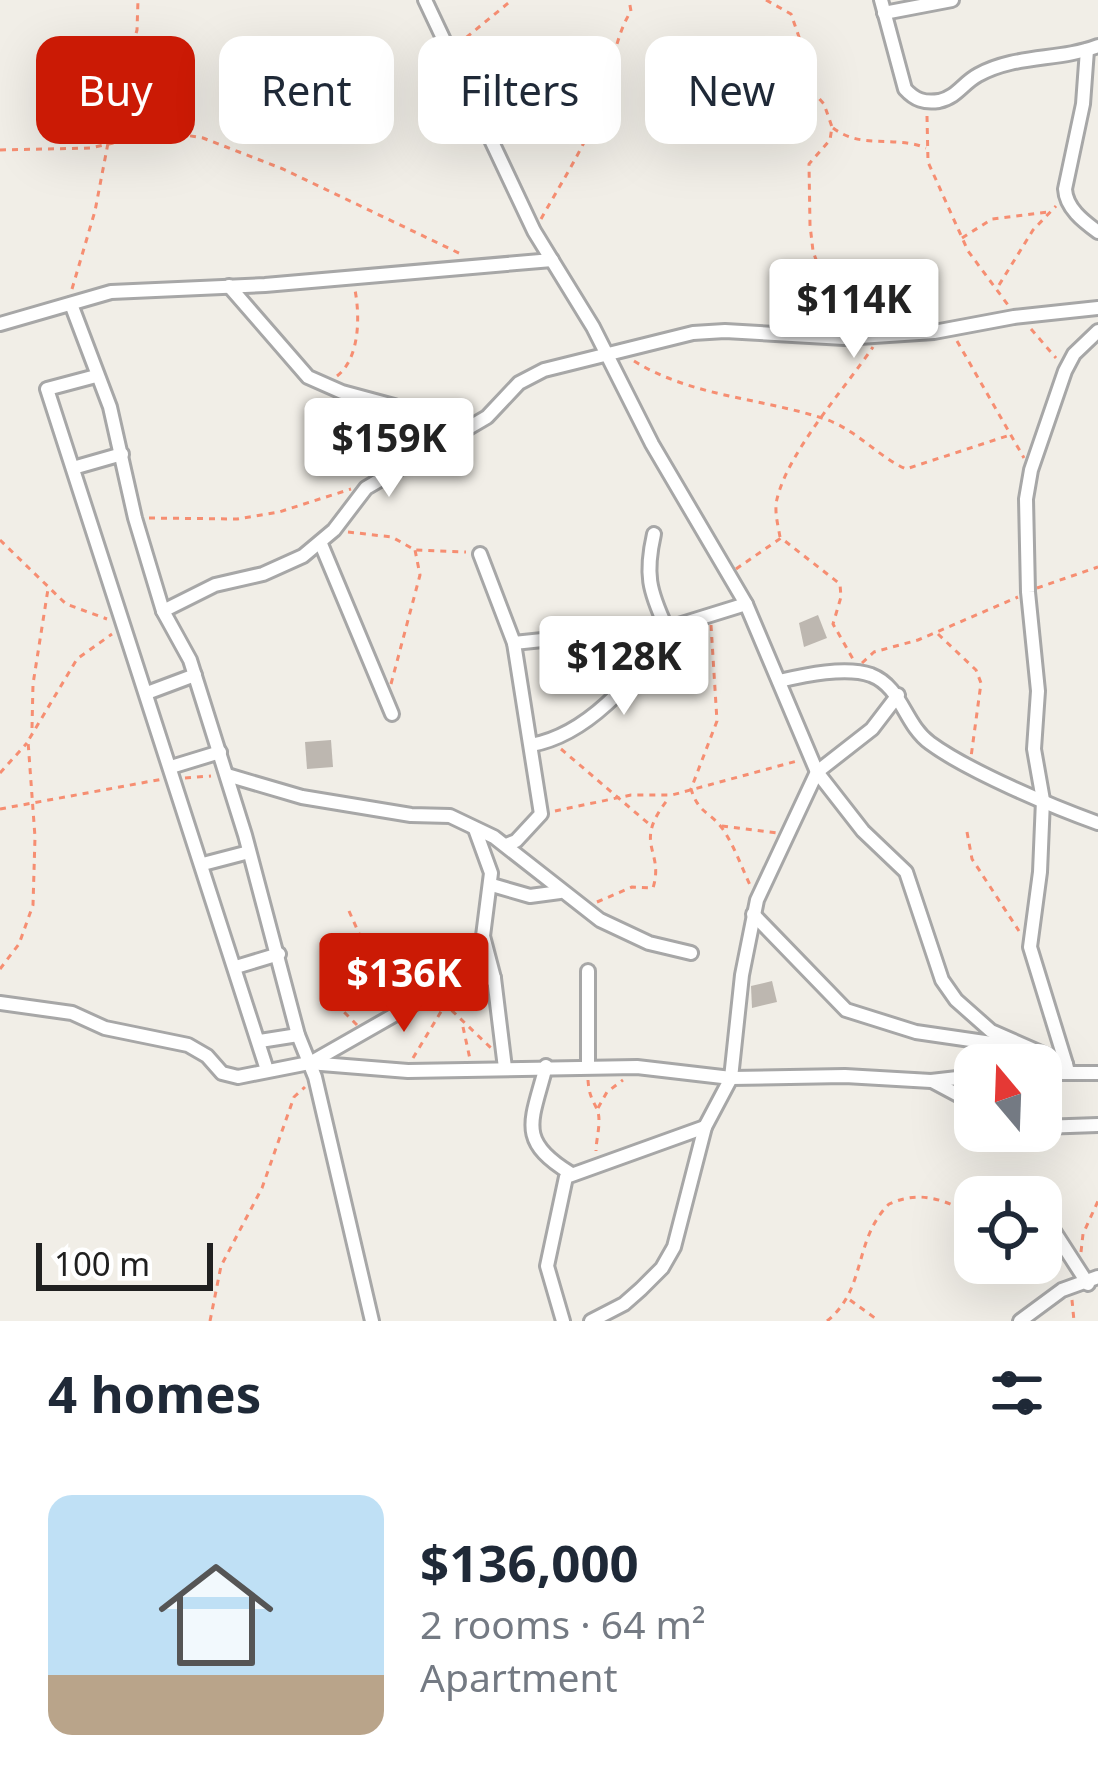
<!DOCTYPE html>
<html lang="en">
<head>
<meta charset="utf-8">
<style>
	body { margin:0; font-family:"Noto Sans",sans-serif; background:#f6f6f7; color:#1f2937; height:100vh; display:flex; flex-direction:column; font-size:45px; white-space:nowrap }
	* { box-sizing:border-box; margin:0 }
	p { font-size:39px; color:#747a83 }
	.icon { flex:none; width:66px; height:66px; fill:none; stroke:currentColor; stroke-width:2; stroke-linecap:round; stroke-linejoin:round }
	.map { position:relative; height:1321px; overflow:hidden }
	.panel { display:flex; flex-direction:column; background:#fff; flex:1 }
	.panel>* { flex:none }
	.top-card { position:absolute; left:36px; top:36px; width:1026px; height:108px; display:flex; gap:24px }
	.needle { width:78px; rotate:341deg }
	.tools { position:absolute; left:954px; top:1044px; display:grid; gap:24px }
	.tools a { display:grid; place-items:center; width:108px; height:108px; border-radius:24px; background:#fff; box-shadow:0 12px 48px #0002; font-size:60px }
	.scale { position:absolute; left:36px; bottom:30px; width:177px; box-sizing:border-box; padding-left:12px; border:6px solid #202020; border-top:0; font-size:33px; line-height:42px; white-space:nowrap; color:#202020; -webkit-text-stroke:9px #fff; paint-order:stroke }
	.price { position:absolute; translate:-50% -102px; padding:0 27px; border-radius:12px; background:#fff; color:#222; font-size:39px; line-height:78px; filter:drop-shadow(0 3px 6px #0008) }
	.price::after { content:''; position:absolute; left:50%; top:72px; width:36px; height:27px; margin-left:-18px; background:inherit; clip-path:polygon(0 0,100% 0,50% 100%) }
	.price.active { background:#cb1a05; color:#fff }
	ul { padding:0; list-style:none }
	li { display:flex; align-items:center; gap:36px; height:300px; padding:0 48px }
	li+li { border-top:3px solid #e0e1e3 }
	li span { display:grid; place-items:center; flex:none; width:336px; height:240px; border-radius:24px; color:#555 }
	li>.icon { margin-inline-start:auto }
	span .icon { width:144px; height:144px; fill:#fffc; stroke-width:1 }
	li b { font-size:51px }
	h2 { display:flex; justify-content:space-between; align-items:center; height:144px; padding:0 48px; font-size:51px }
	.tag { padding:0 42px; border-radius:24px; background:#fff; box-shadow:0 12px 48px #0002; font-size:42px; line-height:108px }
	.tag.active { background:#cb1a05; color:#fff }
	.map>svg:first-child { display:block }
</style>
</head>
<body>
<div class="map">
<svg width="1098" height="1321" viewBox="0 0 1098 1321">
	<rect width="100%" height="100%" fill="#f1eee7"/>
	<g fill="#bdb7b0">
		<path d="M818 615 827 638 804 647 799 623Z"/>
		<path d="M331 740 333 767 307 769 305 742Z"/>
		<path d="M772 981 777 1002 752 1008 751 986Z"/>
	</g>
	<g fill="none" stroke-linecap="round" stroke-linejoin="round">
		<g stroke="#a7a7a7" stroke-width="18">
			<g id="minor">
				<path d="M425 0 534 231 593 327 652 444 746 604 817 772 863 831 906 872 942 980 956 1000 991 1031 1066 1064 1068 1072"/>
				<path d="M881 0 905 89C915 100 924 103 939 101 957 97 963 83 978 75 1016 54 1059 61 1098 46"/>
				<path d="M884 13 952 0"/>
				<path d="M1087 50 1083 104 1065 189C1066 208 1083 221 1098 232"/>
				<path d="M229 286 308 377 342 392 394 406 444 444"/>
				<path d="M71 304 110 407 135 518 163 611 190 660 245 835 298 1035 315 1077 372 1321"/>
				<path d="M0 324 111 292 265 285 552 260"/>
				<path d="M96 376 47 389 267 1070"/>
				<path d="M73 468 122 454"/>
				<path d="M654 534C645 574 649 590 666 627"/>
				<path d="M321 544 392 714"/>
				<path d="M480 554 514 643 541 814 516 841 506 845"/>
				<path d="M163 611 215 585 263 574 303 556 334 530 366 488 487 417 519 383 544 370 693 333 725 331 844 338 934 332 1014 317 1098 308"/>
				<path d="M514 643 675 626 746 604"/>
				<path d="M779 681C805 675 846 666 871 675 902 687 904 724 930 743 968 771 1053 807 1098 823"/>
				<path d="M147 693 195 675"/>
				<path d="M531 745C593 734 638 672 675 626"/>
				<path d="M171 767 220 752"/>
				<path d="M227 775 302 797 411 815 450 816 494 837 600 920 649 943 691 953"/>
				<path d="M475 829 491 873 483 936 494 978 505 1068"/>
				<path d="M203 864 249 852"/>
				<path d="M492 885 530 896 560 892"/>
				<path d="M753 914 846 1010 916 1032 1012 1046"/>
				<path d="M236 967 279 954"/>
				<path d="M588 971V1066"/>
				<path d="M0 1003 72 1013 105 1028 188 1045 207 1056 222 1073 238 1077 309 1063 408 1071 637 1067 731 1078 845 1076 931 1081 975 1076"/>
				<path d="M260 1041 298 1035"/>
				<path d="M310 1063 452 982 494 978"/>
				<path d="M1066 1064 1030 947 1040 872 1043 800 1034 749 1038 691 1028 592 1026 499 1031 470 1065 371 1074 354 1098 331"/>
				<path d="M546 1066C532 1121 516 1140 570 1173"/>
				<path d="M1041 1073H1098"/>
				<path d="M932 1081 975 1104"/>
				<path d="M1041 1127 1098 1125"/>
				<path d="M1031 1191 1034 1197"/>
				<path d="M1041 1211 1088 1284"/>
				<path d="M563 1321 547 1266 566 1177 705 1127"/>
				<path d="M591 1321 624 1304 641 1289 662 1268 674 1247 705 1127 731 1078 742 975 757 900 817 772 872 729 898 695"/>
				<path d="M1020 1321 1062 1290 1098 1277"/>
			</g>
		</g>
		<g stroke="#f68e72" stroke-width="3" stroke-dasharray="6 6" stroke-linecap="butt">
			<path d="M766 0 791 14 807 60 810 88 824 104 832 127 830 140 809 164 810 225 813 251 839 325"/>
			<path d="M457 45 512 0"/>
			<path d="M927 116 928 162 968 251 1008 305"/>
			<path d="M833 128C862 150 895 135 926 148"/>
			<path d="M0 150 90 148 166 132 203 138 283 169 463 255"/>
			<path d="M541 219C561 183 584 148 599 109 612 76 613 40 631 11L629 0"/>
			<path d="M962 238 992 219 1048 212"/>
			<path d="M999 285 1033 230 1056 206"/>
			<path d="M72 289 95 211 113 117 137 30 138 0"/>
			<path d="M1031 329 1056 358"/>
			<path d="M957 341 1024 458"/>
			<path d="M634 361C692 397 762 398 825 419 857 430 877 456 906 469L1010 435"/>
			<path d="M337 376C360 358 360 316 355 290"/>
			<path d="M149 518 237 519 279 512 351 489"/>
			<path d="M348 532 392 537 415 550 466 552"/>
			<path d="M780 537C778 525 774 511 777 499 788 452 845 388 873 347"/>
			<path d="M0 540 66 604 107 619"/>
			<path d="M736 569 781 538 840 584 841 597 833 624 853 659"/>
			<path d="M1037 588 1098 567"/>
			<path d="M711 625 717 721 691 789C699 814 708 810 722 828 734 845 741 866 750 885"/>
			<path d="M938 634 976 670 981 683 971 757"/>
			<path d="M862 663 874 652 918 640 1018 597"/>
			<path d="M391 684 420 575 415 550"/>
			<path d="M32 728 33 684 48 589"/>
			<path d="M561 749 649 824"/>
			<path d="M0 773 27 743"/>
			<path d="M185 778 211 776"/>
			<path d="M0 809 163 779"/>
			<path d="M555 811 631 795H672L797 761"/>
			<path d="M722 826 777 833"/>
			<path d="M967 832 972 859 1019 931"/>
			<path d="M597 902 632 887 653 888C665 849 631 845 669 798"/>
			<path d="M349 911 384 990V1006"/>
			<path d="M0 969 19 944 33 905 35 837 28 741 77 659 112 634"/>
			<path d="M443 1002 492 1049"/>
			<path d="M357 1025 338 1006C331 979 345 969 365 956"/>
			<path d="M463 1027 470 1059"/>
			<path d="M413 1058 445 1005"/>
			<path d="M588 1080C589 1094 591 1097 597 1109 602 1121 596 1139 596 1151"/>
			<path d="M598 1108 607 1092 623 1080"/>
			<path d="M1081 1252 1083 1234 1098 1201"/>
			<path d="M850 1300 879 1321"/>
			<path d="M1072 1300 1074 1321"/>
			<path d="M210 1321 221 1266 262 1188 294 1097 305 1087"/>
			<path d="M827 1321C867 1289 853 1240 889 1204 923 1189 944 1201 975 1215"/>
		</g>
		<use href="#minor" stroke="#fff" stroke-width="12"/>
	</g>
</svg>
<div class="tools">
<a><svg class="needle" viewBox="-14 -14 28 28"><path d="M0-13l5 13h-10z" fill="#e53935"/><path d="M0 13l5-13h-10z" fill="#747a83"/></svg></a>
<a><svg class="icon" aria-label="locate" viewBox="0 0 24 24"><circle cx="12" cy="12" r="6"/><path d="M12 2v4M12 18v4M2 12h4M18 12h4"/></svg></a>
</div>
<div class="scale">100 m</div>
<b class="price" style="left:854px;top:361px">$114K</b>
<b class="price" style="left:389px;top:500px">$159K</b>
<b class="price" style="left:624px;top:718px">$128K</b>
<b class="price active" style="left:404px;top:1035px">$136K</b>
<div class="top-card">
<a class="tag active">Buy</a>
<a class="tag">Rent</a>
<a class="tag">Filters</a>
<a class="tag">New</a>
</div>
</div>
<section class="panel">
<h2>4 homes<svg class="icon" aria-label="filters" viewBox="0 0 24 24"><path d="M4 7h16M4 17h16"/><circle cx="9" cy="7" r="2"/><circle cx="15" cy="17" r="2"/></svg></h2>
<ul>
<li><span style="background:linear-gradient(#bfe0f5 75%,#b9a48a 0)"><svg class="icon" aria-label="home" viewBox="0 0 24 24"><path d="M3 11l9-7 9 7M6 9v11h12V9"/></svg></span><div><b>$136,000</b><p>2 rooms · 64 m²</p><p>Apartment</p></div></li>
</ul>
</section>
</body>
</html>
